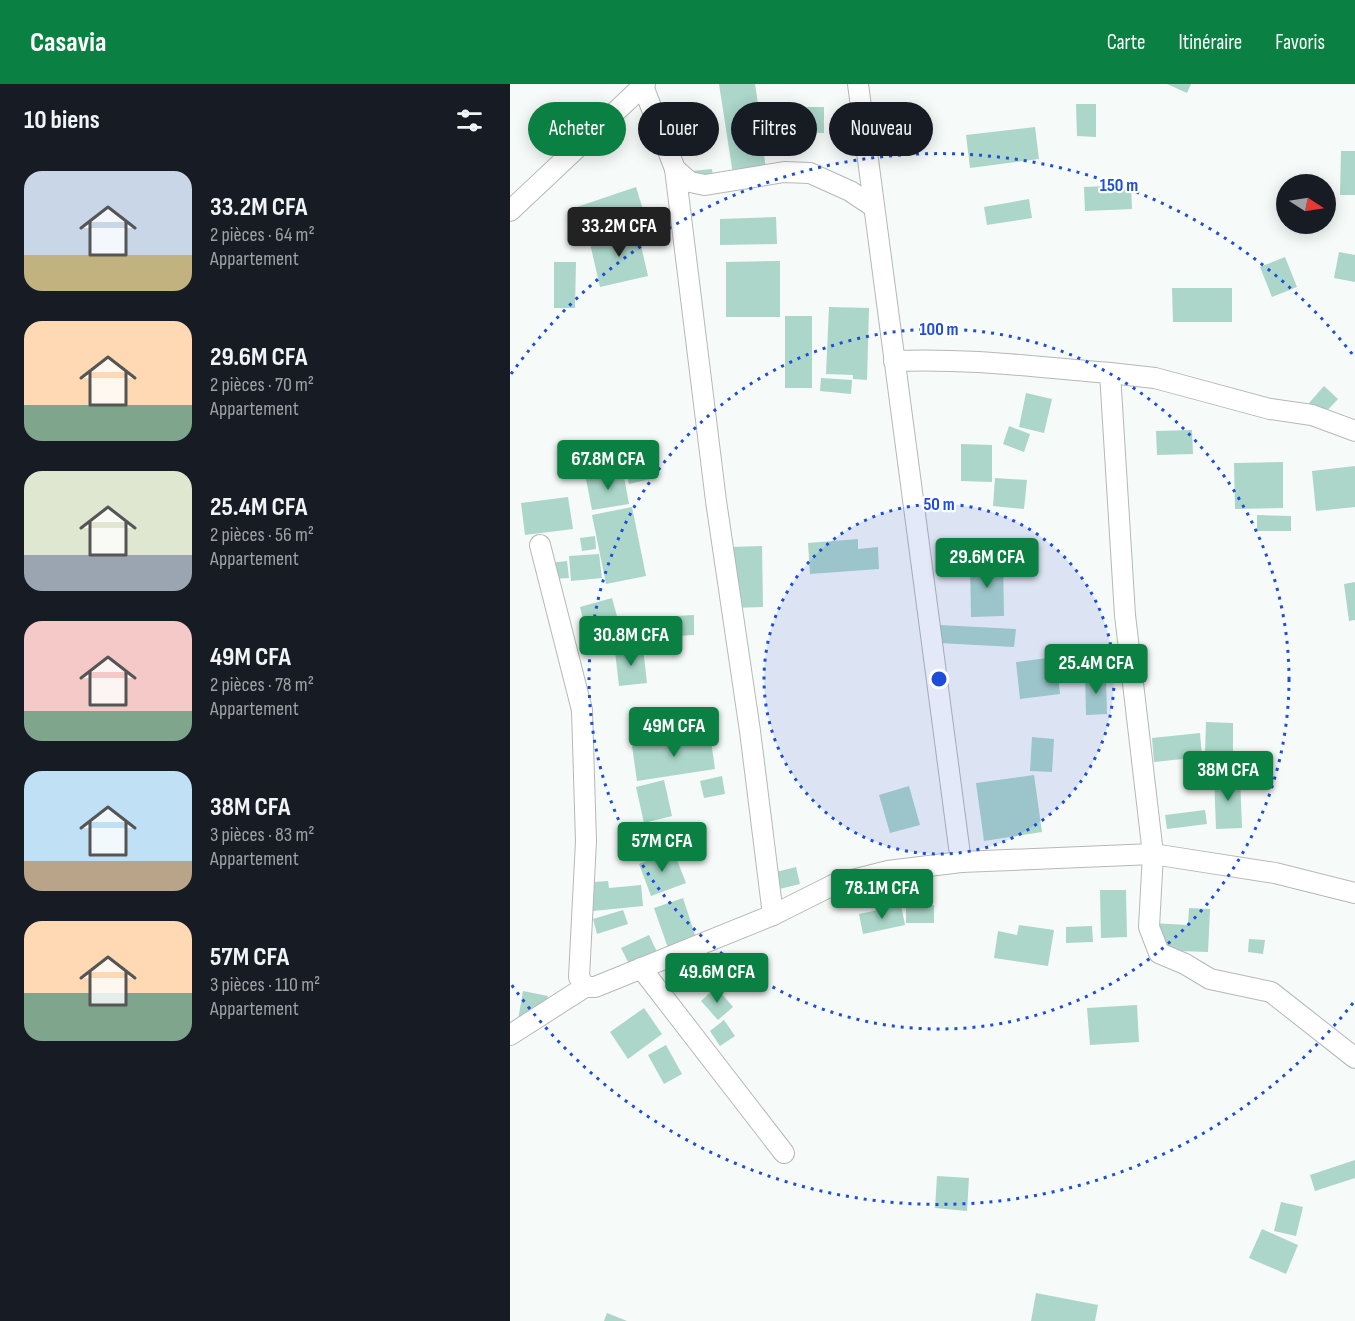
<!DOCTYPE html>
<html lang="fr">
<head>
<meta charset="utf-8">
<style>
	body { margin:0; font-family:"Sofia Sans Condensed",sans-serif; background:#20242c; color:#f1f3f6; height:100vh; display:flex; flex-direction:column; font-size:22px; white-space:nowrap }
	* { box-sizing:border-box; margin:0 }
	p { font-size:20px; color:#9ea1a6 }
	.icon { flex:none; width:33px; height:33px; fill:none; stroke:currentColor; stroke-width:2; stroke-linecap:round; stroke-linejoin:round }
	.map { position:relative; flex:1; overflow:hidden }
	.sheet { display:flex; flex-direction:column; background:#171b24; width:510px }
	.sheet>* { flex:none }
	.banner { position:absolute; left:18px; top:18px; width:570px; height:54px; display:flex; gap:12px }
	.needle { width:39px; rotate:102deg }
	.tools { position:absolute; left:766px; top:90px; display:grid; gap:12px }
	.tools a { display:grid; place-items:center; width:60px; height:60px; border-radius:50%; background:#171b24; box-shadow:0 3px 15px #0003; font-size:30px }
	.price { position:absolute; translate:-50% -51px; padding:0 14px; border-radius:6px; background:#0b8043; color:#fff; font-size:20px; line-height:39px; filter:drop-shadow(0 2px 3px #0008) }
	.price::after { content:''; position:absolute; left:50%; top:36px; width:18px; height:14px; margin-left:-9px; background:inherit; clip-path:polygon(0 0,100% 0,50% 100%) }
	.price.on { background:#222; color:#fff }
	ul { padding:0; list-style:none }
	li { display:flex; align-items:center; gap:18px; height:150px; padding:0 24px }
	li span { display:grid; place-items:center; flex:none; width:168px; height:120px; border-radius:18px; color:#555 }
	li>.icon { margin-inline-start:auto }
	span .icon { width:72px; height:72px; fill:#fffc; stroke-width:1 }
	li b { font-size:26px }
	h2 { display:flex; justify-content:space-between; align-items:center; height:72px; padding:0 24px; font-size:26px }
	.tag { padding:0 21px; border-radius:27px; background:#171b24; box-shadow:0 3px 15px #0003; font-size:21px; line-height:54px }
	.tag.on { background:#0b8043; color:#fff }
	header { display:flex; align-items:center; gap:36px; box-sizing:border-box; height:84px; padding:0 30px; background:#0b8043; color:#fff }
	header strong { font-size:28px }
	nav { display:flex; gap:33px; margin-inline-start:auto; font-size:21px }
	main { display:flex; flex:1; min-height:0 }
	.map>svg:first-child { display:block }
</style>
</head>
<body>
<header>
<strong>Casavia</strong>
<nav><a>Carte</a><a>Itinéraire</a><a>Favoris</a></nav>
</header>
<main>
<section class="sheet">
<h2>10 biens<svg class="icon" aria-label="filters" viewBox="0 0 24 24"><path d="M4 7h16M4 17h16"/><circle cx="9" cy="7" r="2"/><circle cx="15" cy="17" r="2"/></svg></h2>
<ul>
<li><span style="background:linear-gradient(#c9d6e8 70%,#c2b280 0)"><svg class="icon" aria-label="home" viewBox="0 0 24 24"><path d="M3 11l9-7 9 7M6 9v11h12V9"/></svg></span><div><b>33.2M CFA</b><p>2 pièces · 64 m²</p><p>Appartement</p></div></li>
<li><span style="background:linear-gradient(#ffd9b3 70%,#7fa58c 0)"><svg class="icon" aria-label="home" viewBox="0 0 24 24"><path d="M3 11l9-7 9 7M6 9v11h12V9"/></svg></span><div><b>29.6M CFA</b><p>2 pièces · 70 m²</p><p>Appartement</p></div></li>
<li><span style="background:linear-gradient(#dfe7d0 70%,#9aa5b1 0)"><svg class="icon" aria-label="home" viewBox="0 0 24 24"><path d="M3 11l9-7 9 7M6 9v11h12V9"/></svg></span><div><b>25.4M CFA</b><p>2 pièces · 56 m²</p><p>Appartement</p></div></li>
<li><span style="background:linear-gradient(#f6c9c9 75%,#7fa58c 0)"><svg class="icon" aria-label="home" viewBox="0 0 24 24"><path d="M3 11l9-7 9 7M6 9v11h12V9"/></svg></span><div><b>49M CFA</b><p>2 pièces · 78 m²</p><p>Appartement</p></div></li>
<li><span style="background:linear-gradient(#bfe0f5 75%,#b9a48a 0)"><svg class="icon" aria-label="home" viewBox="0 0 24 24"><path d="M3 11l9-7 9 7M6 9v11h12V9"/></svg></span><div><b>38M CFA</b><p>3 pièces · 83 m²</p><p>Appartement</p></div></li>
<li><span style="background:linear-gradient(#ffd9b3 60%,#7fa58c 0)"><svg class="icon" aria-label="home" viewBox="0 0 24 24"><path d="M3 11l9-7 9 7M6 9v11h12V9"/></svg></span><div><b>57M CFA</b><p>3 pièces · 110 m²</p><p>Appartement</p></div></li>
</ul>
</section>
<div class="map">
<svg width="845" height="1237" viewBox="0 0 845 1237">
	<rect width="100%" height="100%" fill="#f6faf8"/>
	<g fill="#acd6c9">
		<path d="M209 0H245L253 52 268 50 271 67 254 70 257 92 224 97Z"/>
		<path d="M657 0H681L677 9Z"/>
		<path d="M566 20H586V53L567 52Z"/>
		<path d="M285 23H314V49L284 48Z"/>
		<path d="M525 43 529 75 460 84 456 51Z"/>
		<path d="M831 67H845V111H830Z"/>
		<path d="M202 85 204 102 171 88Z"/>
		<path d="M621 101 622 125 575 127 574 103Z"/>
		<path d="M126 103 134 129 66 152 58 126Z"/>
		<path d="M519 115 522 134 477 141 474 123Z"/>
		<path d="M266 133 267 160 210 161V135Z"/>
		<path d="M127 144 138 192 90 203 79 155Z"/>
		<path d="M829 168 845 171V198L824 194Z"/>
		<path d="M775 173 787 203 762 213 750 183Z"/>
		<path d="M270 177V233H216V178Z"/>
		<path d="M44 178H66L65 224H44Z"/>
		<path d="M662 204H722V238H663Z"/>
		<path d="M319 223 359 224 357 296 343 295V291L316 290Z"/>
		<rect x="275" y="232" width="27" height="72"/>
		<path d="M311 294 342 296 341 310 310 307Z"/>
		<path d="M814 302 828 315 813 331 799 319Z"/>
		<path d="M516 309 542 315 534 349 509 343Z"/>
		<path d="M499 342 520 350 514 368 493 360Z"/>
		<path d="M682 346 683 370 647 371 646 347Z"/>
		<path d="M451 360 482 361V398L451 397Z"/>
		<path d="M136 378 140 395 119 400 115 383Z"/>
		<path d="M773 378V424L725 425 724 379Z"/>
		<path d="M845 382V423L806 427 802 387Z"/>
		<path d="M113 388 119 420 82 426 76 395Z"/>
		<path d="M485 394 517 396 514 425 483 422Z"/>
		<path d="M58 413 63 445 15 451 11 419Z"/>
		<path d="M122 423 136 492 96 500 82 431Z"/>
		<path d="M747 431 781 432V447H747Z"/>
		<path d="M85 452 86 465 72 467 70 454Z"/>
		<path d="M348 455V465L368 463 369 485 300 490 298 459Z"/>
		<path d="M252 462 253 523 220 524V463Z"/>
		<path d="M89 470 92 494 61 497 59 472Z"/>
		<path d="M57 477 59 494 42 495 40 479Z"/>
		<path d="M460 477H493L494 532 461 533Z"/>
		<path d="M845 498V536L839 537 834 500Z"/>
		<path d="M102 514 110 543 77 552 70 523Z"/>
		<path d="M184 531V551L166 552 165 532Z"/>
		<path d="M429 541 506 545 504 563 428 559Z"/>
		<path d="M133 564 137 599 109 602 105 567Z"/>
		<path d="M546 573 550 610 510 615 506 578Z"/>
		<path d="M575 592H596L597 630 576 631Z"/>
		<path d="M696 638 723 639V671H695Z"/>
		<path d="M690 649 692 673 644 678 642 654Z"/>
		<path d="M200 650 205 685 127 697 122 662Z"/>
		<path d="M522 653 544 655 542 688 520 687Z"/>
		<path d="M524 691 532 748 474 757 466 699Z"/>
		<path d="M704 691H730L732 744 706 745Z"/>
		<path d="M212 692 215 710 194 714 190 697Z"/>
		<path d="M154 696 162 732 134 739 126 703Z"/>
		<path d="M399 702 410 741 380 749 369 711Z"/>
		<path d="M695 726 697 740 657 745 655 731Z"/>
		<path d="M163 766 176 799 141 812 129 780Z"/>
		<path d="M286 783 290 800 257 808 254 791Z"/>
		<path d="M98 797 99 804 131 801 133 822 73 828 70 799Z"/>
		<path d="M590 806H616L617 853 591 854Z"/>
		<path d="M173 814 187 857 159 867 144 824Z"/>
		<path d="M391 821 395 841 353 850 349 830Z"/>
		<rect x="396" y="821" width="28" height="18"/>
		<path d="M679 824 700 825 698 868 640 866 641 839 678 841Z"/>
		<path d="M113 826 118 840 87 850 83 835Z"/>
		<path d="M509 841 544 846 538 882 484 874 488 847 507 851Z"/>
		<path d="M582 842 583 858 556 859V843Z"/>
		<path d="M139 851 149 872 122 886 111 864Z"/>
		<path d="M739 855 755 856 753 870 738 868Z"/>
		<path d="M206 903 223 923 208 936 191 917Z"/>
		<path d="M13 907 38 912 33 940 8 936Z"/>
		<path d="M627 921 629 958 580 961 577 924Z"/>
		<path d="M134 924 152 950 118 975 100 948Z"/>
		<path d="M214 936 225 952 210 962 200 947Z"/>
		<path d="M156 961 172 990 154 1000 138 971Z"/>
		<path d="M845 1076V1094L805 1107 800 1091Z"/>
		<path d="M427 1092 459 1094 457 1127 425 1124Z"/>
		<path d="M771 1118 793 1123 786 1152 764 1147Z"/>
		<path d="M752 1145 788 1161 776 1190 739 1174Z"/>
		<path d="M526 1209 588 1221 585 1237H521Z"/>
		<path d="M97 1229 117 1237H94Z"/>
	</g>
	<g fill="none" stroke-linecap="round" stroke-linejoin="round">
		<g stroke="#b5b8b7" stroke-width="22">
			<g id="minor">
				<path d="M348 0 451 778"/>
				<path d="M133 2 165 85 180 98 195 101 274 88 300 89 340 107 364 123"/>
				<path d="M165 85 206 417 240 647 263 831"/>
				<path d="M0 127 135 0"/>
				<path d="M384 277C460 274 525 283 600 289L615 531 643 770 639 843 649 869 675 880 700 895 761 908 845 974"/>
				<path d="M600 289 645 294 760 325 802 331 845 347"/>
				<path d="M30 461 72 626 76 757 69 893 75 903H85L263 831 323 801 378 787 451 778 643 770 765 789 845 809"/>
				<path d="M131 884 274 1069"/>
				<path d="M0 951 75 903"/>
			</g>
		</g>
		<use href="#minor" stroke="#fff" stroke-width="20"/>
	</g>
	<circle cx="429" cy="595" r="175" fill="#1d4ed8" fill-opacity=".12"/>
	<g fill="none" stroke="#1d4ed8" stroke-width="3" stroke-dasharray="3 6">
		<circle cx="429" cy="595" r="175"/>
		<circle cx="429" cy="595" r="350"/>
		<path d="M843 919A526 526 0 0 1 1 900M1 290A526 526 0 0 1 843 271"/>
	</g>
	<circle cx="429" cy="595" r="9" fill="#1d4ed8" stroke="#fff" stroke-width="3"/>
	<g font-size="18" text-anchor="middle" font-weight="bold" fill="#1d4ed8" stroke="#fff" stroke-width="4.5" stroke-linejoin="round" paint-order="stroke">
		<text x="609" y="107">150 m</text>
		<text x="429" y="251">100 m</text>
		<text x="429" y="426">50 m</text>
	</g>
</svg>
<div class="tools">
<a><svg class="needle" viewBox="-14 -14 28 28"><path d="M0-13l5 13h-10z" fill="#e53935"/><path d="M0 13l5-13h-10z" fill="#9ea1a6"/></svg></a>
</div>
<b class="price on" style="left:109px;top:174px">33.2M CFA</b>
<b class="price" style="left:98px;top:407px">67.8M CFA</b>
<b class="price" style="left:477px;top:505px">29.6M CFA</b>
<b class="price" style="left:121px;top:583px">30.8M CFA</b>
<b class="price" style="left:586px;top:611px">25.4M CFA</b>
<b class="price" style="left:164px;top:674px">49M CFA</b>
<b class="price" style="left:718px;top:718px">38M CFA</b>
<b class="price" style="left:152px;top:789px">57M CFA</b>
<b class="price" style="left:372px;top:836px">78.1M CFA</b>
<b class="price" style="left:207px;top:920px">49.6M CFA</b>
<div class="banner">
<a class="tag on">Acheter</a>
<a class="tag">Louer</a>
<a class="tag">Filtres</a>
<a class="tag">Nouveau</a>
</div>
</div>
</main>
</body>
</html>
